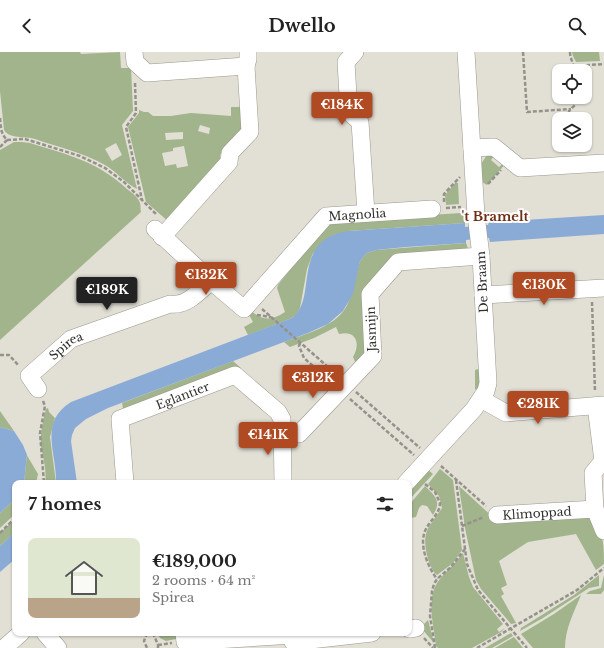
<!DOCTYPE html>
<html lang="en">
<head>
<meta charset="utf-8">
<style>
	body { margin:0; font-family:"Libre Baskerville",serif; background:#f6f6f6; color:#222; height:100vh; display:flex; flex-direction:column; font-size:15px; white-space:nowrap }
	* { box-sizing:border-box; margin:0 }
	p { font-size:13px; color:#767676 }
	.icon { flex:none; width:22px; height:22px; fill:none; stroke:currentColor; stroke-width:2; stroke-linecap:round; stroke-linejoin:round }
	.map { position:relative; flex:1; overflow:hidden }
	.side { position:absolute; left:12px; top:428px; width:400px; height:156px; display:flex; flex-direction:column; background:#fff; border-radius:8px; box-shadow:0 1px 3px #0004 }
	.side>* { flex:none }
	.buttons { position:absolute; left:552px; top:12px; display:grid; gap:8px }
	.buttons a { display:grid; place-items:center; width:40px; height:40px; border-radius:8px; background:#fff; box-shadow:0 1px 3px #0004; font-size:20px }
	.price { position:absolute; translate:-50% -34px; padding:0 9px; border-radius:4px; background:#b04a22; color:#fff; font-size:13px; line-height:26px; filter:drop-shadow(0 1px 2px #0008) }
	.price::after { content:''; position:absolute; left:50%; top:24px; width:12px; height:9px; margin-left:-6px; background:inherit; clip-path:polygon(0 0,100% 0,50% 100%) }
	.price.active { background:#222; color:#fff }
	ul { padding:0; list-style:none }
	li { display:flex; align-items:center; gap:12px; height:100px; padding:0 16px }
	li+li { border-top:1px solid #e0e0e0 }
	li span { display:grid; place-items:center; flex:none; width:112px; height:80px; border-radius:8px; color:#555 }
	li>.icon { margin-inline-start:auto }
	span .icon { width:48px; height:48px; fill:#fffc; stroke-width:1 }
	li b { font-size:17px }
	h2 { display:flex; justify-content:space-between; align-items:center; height:48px; padding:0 16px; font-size:17px }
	header { display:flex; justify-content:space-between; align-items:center; height:52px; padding:0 16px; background:#fff; font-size:18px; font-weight:700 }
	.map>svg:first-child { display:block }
</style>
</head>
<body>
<header><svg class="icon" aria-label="back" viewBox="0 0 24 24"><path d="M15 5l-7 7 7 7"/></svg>Dwello<svg class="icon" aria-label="search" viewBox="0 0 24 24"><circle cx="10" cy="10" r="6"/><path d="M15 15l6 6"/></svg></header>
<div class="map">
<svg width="604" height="596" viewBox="0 0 604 596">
	<rect width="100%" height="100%" fill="#e2dfd5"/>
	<g fill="#a1b48b" fill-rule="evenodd">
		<path d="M0 0H80L81 2 120 0 121 16H131L133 59 122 73 137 137C125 131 117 120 105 113 84 101 58 95 35 87 25 84 9 87 4 78L0 39ZM116 91 122 103 112 109 105 97Z"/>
		<path d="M572 0H599L600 9 576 10 573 4Z"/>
		<path d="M231 55H241L243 78 220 103V110L169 170 146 150 128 75 139 61V58L144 60H148L153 64H171L191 61 231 64ZM200 73 210 76 209 82 198 79ZM183 80V87L166 88 165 81ZM184 94 188 114 177 116 176 112 165 114 162 101 173 99V96Z"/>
		<path d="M14 90H22L30 91C68 103 97 109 127 137 132 141 138 145 140 151 141 154 140 157 141 160L0 288V98Z"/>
		<path d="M496 102 491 108 499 115 506 109 507 110 487 133 482 130 481 112 487 103Z"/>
		<path d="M455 131H458L459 152 446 153 445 143Z"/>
		<path d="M462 161 464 163 465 171 348 179 313 201 307 217 300 256 297 262 292 266 248 283 244 275 253 270 248 261 250 258C262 269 272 269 285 260L277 236 278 233 328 169Z"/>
		<path d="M466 191 469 199 395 205 365 240 369 301 357 314 353 305C361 291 356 278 339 282L336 275 314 286 290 295 284 290C305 282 339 274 348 251 354 238 356 223 360 209L367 201 376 198Z"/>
		<path d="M233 309 241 316 124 361 122 351Z"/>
		<path d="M478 317 482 322 480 340 475 337V318Z"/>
		<path d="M48 356 49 360 55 366 50 385 56 431H45C47 419 43 406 41 394 40 381 43 369 46 357Z"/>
		<path d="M0 359 14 379 0 375Z"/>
		<path d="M25 400 38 422 36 431H24L27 403Z"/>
		<path d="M427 417 433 422 409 448V438Z"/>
		<path d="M440 417 453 428 462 498 453 511 437 523C429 517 423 493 426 482 428 473 437 464 442 456L439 444 428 432Z"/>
		<path d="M425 434C435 444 442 449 433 463L427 454 422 453 419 456 416 465 410 466 409 453Z"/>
		<path d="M459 434 496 468 589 462C603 484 604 486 604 512L596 518 576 482 528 490 499 509 507 533 501 536 504 542 501 544 516 571 511 572 481 537 476 528 465 476Z"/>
		<path d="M15 447V462L0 476V461Z"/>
		<path d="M15 467V480L0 494V481Z"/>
		<path d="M463 501 469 525 473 535 503 572 497 577 499 580 505 576 501 580 472 596H438L436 594C434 574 425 544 440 527 447 518 456 511 463 501Z"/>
		<path d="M599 523V534L589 536 543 566 520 579 521 576 574 543Z"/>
		<path d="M604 523V538L601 542H586L590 539 601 536Z"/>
		<path d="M581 543C574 560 565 577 565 596H533L521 582 554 562Z"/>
		<path d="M428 568 434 591 422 577V574Z"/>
		<path d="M157 581H180L176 587 166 589 160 586Z"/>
		<path d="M511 581 513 584 492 596H485Z"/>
		<path d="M514 585 523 596H495Z"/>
	</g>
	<g fill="#8babd7">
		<path d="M604 163V182L490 190 489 186 466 188V191L406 195 376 198 367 201 360 209 353 242 343 259 328 272 308 281 108 356 86 367 75 376 72 383 71 389 77 431H56C57 400 38 371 71 350L292 266C319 246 289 189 348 179L465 171V175L488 173 489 170H490Z"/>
		<path d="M0 375 14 379 23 393 27 403 24 431H15V447L0 461Z"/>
		<path d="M15 480V507L0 520V494Z"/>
	</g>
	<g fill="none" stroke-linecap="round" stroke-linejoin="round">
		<g stroke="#9b988f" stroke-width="18">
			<g id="minor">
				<path d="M134 0 135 10 147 21 246 14"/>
				<path d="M355 0 346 10 349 60 360 70 366 161"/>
				<path d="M472 96 494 95 520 116 604 111"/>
				<path id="s1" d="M155 177 211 229 244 257 326 164 432 157"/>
				<path d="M162 185 229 110 230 101 250 80 246 14 248 7V0"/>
				<path d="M483 243 604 236"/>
				<path id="s2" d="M38 337 29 324 71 287 170 252C186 255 200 239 211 229"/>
				<path d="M481 347 506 361 604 353"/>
				<path d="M596 354 603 409 593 421 595 457 604 479"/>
				<path d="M282 377 299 382 373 304 370 242 398 210 481 204"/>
				<path id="s3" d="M125 431 120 367 235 323 278 360 282 367 283 431"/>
				<path d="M406 431 474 357 486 339 488 331 481 204 476 163 466 0"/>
				<path id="s4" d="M497 463 595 457"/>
				<path d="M409 577 416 576"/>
				<path d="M45 581 58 596"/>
				<path d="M184 581 185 590 293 583"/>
				<path d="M293 590 372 581"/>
				<path d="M4 596 21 581"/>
			</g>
		</g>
		<g stroke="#94928b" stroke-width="2.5" stroke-dasharray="4 2" stroke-linecap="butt">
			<path d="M523 0 527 60 571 57"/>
			<path d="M570 0C570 7 574 11 574 19"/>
			<path d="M574 14 604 12"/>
			<path d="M135 31 136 61 126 75 142 148"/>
			<path d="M0 66C1 74 0 81 7 88"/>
			<path d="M569 67V59L576 52V45"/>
			<path d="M7 88 25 87 80 104 105 116 124 130 157 163"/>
			<path d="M0 95 7 88"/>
			<path d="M488 132 501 118"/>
			<path d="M444 150V142L460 125"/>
			<path d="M446 156 461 155"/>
			<path d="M592 250 595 339"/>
			<path d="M262 257 336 322"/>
			<path d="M257 263 271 265"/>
			<path d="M300 291 299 294 304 306 330 329"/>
			<path d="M0 303H9L19 314"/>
			<path d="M356 340 420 396"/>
			<path d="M350 347 414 403"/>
			<path d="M43 349 45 354 40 381 44 431"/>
			<path d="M441 414 486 454"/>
			<path d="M456 428 467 512 478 538 527 596"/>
			<path d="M425 432 435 440 440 451C440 462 429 469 425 479 419 494 428 515 437 527"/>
			<path d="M462 474 484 465"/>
			<path d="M0 481 15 466"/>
			<path d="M147 581 144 589 147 596"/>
			<path d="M153 581 158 593V596"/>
			<path d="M424 586 433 596"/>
			<path d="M158 593 172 591"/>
			<path d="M435 596 430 564 432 539 434 532 437 527 451 515 465 497"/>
			<path d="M477 596 577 538 604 516"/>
		</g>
		<use href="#minor" stroke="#fff" stroke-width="17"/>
	</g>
	<g text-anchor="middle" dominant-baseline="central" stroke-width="4" stroke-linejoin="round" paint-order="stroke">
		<g font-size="12" fill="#31302d" stroke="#fff">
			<text stroke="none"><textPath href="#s1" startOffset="275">Magnolia</textPath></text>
			<text transform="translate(482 230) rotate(-93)">De Braam</text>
			<text transform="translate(371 277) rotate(-92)">Jasmijn</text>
			<text stroke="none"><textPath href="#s2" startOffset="64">Spirea</textPath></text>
			<text stroke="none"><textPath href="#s3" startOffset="131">Eglantier</textPath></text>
			<text stroke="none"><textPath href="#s4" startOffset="40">Klimoppad</textPath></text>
		</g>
		<g font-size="13" font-weight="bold" fill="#6f2d14" stroke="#fff">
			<text x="495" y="164">'t Bramelt</text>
		</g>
	</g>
</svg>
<div class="buttons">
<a><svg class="icon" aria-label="locate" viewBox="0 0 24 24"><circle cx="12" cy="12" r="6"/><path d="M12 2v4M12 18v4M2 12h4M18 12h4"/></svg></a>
<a><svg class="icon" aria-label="layers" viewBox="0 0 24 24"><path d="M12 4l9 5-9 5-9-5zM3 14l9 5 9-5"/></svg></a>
</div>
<b class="price" style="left:342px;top:74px">€184K</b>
<b class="price" style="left:206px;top:244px">€132K</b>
<b class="price" style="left:544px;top:254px">€130K</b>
<b class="price active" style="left:107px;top:259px">€189K</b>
<b class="price" style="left:313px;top:347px">€312K</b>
<b class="price" style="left:538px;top:373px">€281K</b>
<b class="price" style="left:268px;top:404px">€141K</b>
<section class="side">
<h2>7 homes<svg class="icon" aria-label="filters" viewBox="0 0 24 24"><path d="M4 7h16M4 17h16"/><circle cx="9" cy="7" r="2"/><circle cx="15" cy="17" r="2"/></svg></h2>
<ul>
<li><span style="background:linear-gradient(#dfe7d0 75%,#b9a48a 0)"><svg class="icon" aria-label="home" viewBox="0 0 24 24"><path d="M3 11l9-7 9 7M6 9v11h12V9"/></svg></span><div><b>€189,000</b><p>2 rooms · 64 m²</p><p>Spirea</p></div></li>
</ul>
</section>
</div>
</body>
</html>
